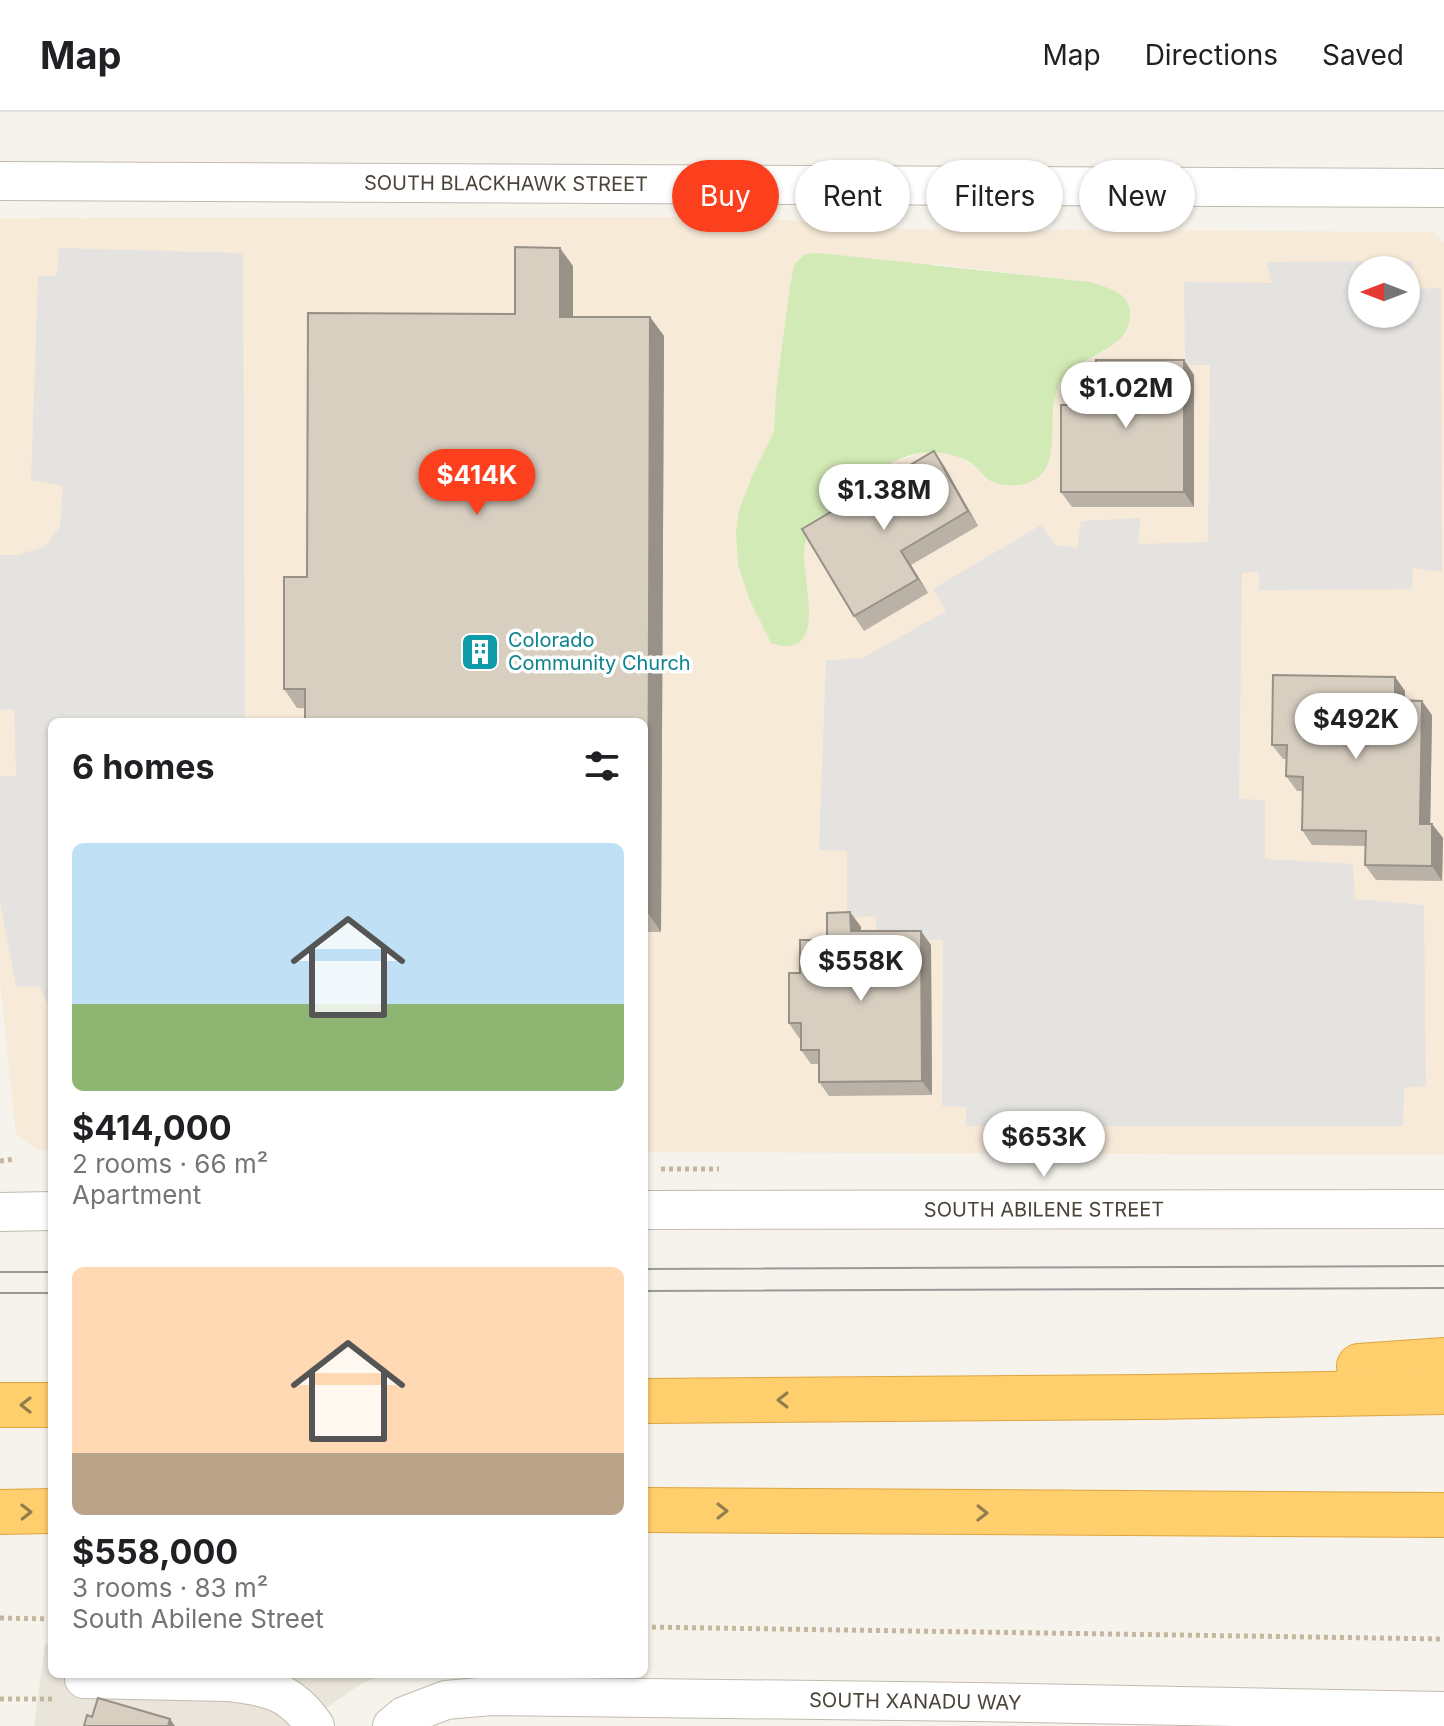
<!DOCTYPE html>
<html lang="en">
<head>
<meta charset="utf-8">
<style>
	body { margin:0; font-family:Inter,sans-serif; background:#f6f6f6; color:#202124; height:100vh; display:flex; flex-direction:column; font-size:30px; white-space:nowrap }
	* { box-sizing:border-box; margin:0 }
	p { font-size:26px; color:#757577 }
	.icon { flex:none; width:44px; height:44px; fill:none; stroke:currentColor; stroke-width:2; stroke-linecap:round; stroke-linejoin:round }
	.map { position:relative; flex:1; overflow:hidden }
	.panel { position:absolute; left:48px; top:606px; width:600px; height:960px; display:flex; flex-direction:column; background:#fff; border-radius:12px; box-shadow:0 2px 6px #0004 }
	.panel>* { flex:none }
	.guide { position:absolute; left:672px; top:48px; width:652px; height:72px; display:flex; gap:16px }
	.needle { width:52px; rotate:270deg }
	.buttons { position:absolute; left:1348px; top:144px; display:grid; gap:16px }
	.buttons a { display:grid; place-items:center; width:72px; height:72px; border-radius:50%; background:#fff; box-shadow:0 2px 6px #0004; font-size:40px }
	.price { position:absolute; translate:-50% -68px; padding:0 18px; border-radius:28px; background:#fff; color:#222; font-size:26px; line-height:52px; filter:drop-shadow(0 2px 4px #0008) }
	.price::after { content:''; position:absolute; left:50%; top:48px; width:24px; height:18px; margin-left:-12px; background:inherit; clip-path:polygon(0 0,100% 0,50% 100%) }
	.price.selected { background:#fc3f1d; color:#fff }
	ul { padding:0; list-style:none }
	li { display:grid; align-content:center; gap:16px; height:424px; padding:0 24px }
	li span { display:grid; place-items:center; height:248px; border-radius:12px; color:#555 }
	li>.icon { margin-inline-start:auto }
	span .icon { width:144px; height:144px; fill:#fffc; stroke-width:1 }
	li b { font-size:34px }
	h2 { display:flex; justify-content:space-between; align-items:center; height:96px; padding:0 24px; font-size:34px }
	.pill { padding:0 28px; border-radius:36px; background:#fff; box-shadow:0 2px 6px #0004; font-size:28px; line-height:72px }
	.pill.selected { background:#fc3f1d; color:#fff }
	header { display:flex; align-items:center; gap:48px; box-sizing:border-box; height:112px; padding:0 40px; background:#fff; border-bottom:2px solid #e0e0e0 }
	header strong { font-size:38px }
	nav { display:flex; gap:44px; margin-inline-start:auto; font-size:28px }
	.map>svg:first-child { display:block }
</style>
</head>
<body>
<header>
<strong>Map</strong>
<nav><a>Map</a><a>Directions</a><a>Saved</a></nav>
</header>
<div class="map">
<svg width="1444" height="1614" viewBox="0 0 1444 1614">
	<rect width="100%" height="100%" fill="#f6f3ec"/>
	<path fill="#eae5da" d="M45 1532 52 1533V1562H391L364 1570 333 1591 304 1614H34Z"/>
	<path fill="#f7ead8" fill-rule="evenodd" d="M750 105 888 117 1433 120 1444 130V1043L644 1040V610H52V1038H38L16 1022 0 871V106ZM935 152 1090 170 1105 239 1077 254 1066 263 1055 282 1052 305 991 369 971 352 953 342 925 340 896 349 830 401 810 419 803 439 810 496 750 489 738 453 736 421 753 362 774 319 776 280 789 181ZM1362 158H1406V202H1362Z"/>
	<path fill="#d2eab5" d="M819 141 1090 170C1107 176 1128 179 1130 200 1133 234 1088 242 1068 261 1063 265 1058 275 1056 281 1047 307 1063 358 1030 370 1019 375 1000 374 989 368 982 363 978 356 971 351 949 337 918 337 895 349 885 355 876 365 867 372 853 383 819 405 810 418 807 423 804 435 804 441 803 469 829 551 771 531L750 489 738 453 736 421 739 398 753 362 774 319 776 280 789 181 794 153 805 142Z"/>
	<g fill="#e5e3e0" fill-rule="evenodd">
		<path d="M59 136 243 141 245 610H52V901L39 874 16 875 0 789V664H16L14 598 0 597V443H16L45 435 60 415 63 374 31 368 38 165 57 163Z"/>
		<path d="M1413 149 1414 177 1441 176 1442 460 1413 456 1412 477 1259 478V460L1242 461 1239 686 1265 689V747L1353 752 1355 787 1424 793 1426 974 1404 976 1403 1014H966V995L942 994 943 828H876V804L847 806V739L819 738 826 548 863 546 946 499 933 477 1041 413 1055 433 1077 436 1081 409 1141 406 1138 432 1208 430 1210 253H1185L1184 170 1272 171 1266 150ZM1362 158H1406V202H1362Z"/>
	</g>
	<g fill="none" stroke-linecap="round" stroke-linejoin="round">
		<g stroke="#c2bbae" stroke-width="40">
			<g id="minor">
				<path id="s1" d="M0 69 1444 76"/>
				<path id="s2" d="M644 1098 1444 1097"/>
				<path d="M0 1100 52 1099"/>
				<path d="M84 1567 227 1570C268 1575 290 1578 315 1614"/>
				<path id="s3" d="M392 1614 404 1604 446 1588 491 1584 975 1590 1444 1599"/>
			</g>
		</g>
		<g stroke="#e0a43c" stroke-width="46">
			<g id="highway">
				<path d="M1359 1254 1444 1248"/>
				<path d="M644 1289 1149 1285 1444 1280"/>
				<path d="M0 1293H52"/>
				<path d="M644 1398 1444 1403"/>
				<path d="M0 1400 52 1399"/>
			</g>
		</g>
		<g stroke="#c4b79f" stroke-width="5" stroke-dasharray="4 4" stroke-linecap="butt">
			<path d="M0 1049 16 1047"/>
			<path d="M661 1057H719"/>
			<path d="M0 1506 52 1507"/>
			<path d="M644 1515 1444 1527"/>
			<path d="M0 1587H55"/>
		</g>
		<use href="#minor" stroke="#fff" stroke-width="38"/>
		<use href="#highway" stroke="#ffcf6e" stroke-width="44"/>
		<g stroke="#9a9a9a" stroke-width="2">
			<path d="M644 1157 1444 1154"/>
			<path d="M0 1160H52"/>
			<path d="M644 1179 1444 1176"/>
			<path d="M0 1181H52"/>
		</g>
	</g>
	<g fill="#bab2a6">
		<path d="M573 154V205H650L664 224 661 820H644V610L297 596 284 577 307 465 515 202Z"/>
		<path d="M1184 248 1194 263V395H1072L1061 380 1079 293 1096 274Z"/>
		<path d="M944 354 978 414 911 453 928 481 864 519 854 504Z"/>
		<path d="M1395 565 1405 579V589L1432 603 1430 712H1432L1443 726 1442 769 1376 768 1365 753 1366 734 1312 733 1302 718 1303 679H1297L1286 664 1287 647H1283L1272 633Z"/>
		<path d="M850 800 861 815V819L931 833 932 983 829 984 819 970V952H811L801 938V926H799L789 911 800 861Z"/>
	</g>
	<g fill="#979187">
		<path d="M560 136 573 154V224L560 205Z"/>
		<path d="M650 205 664 224 661 820 648 801Z"/>
		<path d="M1184 248 1194 263V395L1184 380Z"/>
		<path d="M934 339 944 354 978 414 968 399Z"/>
		<path d="M901 439 911 453 928 481 918 467Z"/>
		<path d="M1395 565 1405 579V603L1395 588Z"/>
		<path d="M1422 589 1432 603 1430 726 1420 712Z"/>
		<path d="M1432 712 1443 726 1442 769 1432 754Z"/>
		<path d="M850 800 861 815V834L851 819Z"/>
		<path d="M921 819 931 833 932 983 922 969Z"/>
		<path d="M170 1607 175 1614H168Z"/>
	</g>
	<g fill="#d8cfc1" stroke="#979187" stroke-width="2">
		<path d="M515 135 560 136V205H650L648 801H644V610H305V577H284V465H307L308 201 515 202Z"/>
		<path d="M1096 248H1184V380H1061V293H1079V274H1096Z"/>
		<path d="M934 339 968 399 901 439 918 467 854 504 802 417Z"/>
		<path d="M1273 563 1395 565V588L1422 589 1420 712H1432V754L1365 753 1366 719 1302 718 1303 665 1286 664 1287 633H1272Z"/>
		<path d="M850 800 851 819H921L922 969 819 970V938H801V911H789V861H800V828H827V801Z"/>
		<path d="M98 1586 170 1607 168 1614H84L87 1603 92 1605Z"/>
	</g>
	<defs><path id="oneway-chevron" d="M-2-3.5L2.5 0L-2 3.5" fill="none" stroke-width="1.6" stroke-linecap="round" stroke-linejoin="round" transform="scale(2)"/></defs>
	<g stroke="#937c4e">
		<use href="#oneway-chevron" transform="translate(783 1288) rotate(180)"/>
		<use href="#oneway-chevron" transform="translate(26 1293) rotate(180)"/>
		<use href="#oneway-chevron" transform="translate(722 1399)"/>
		<use href="#oneway-chevron" transform="translate(26 1400) rotate(-1)"/>
		<use href="#oneway-chevron" transform="translate(982 1401) rotate(1)"/>
	</g>
	<defs>
		<g id="building-square" transform="scale(2)"><rect x="-9" y="-9" width="18" height="18" rx="4" fill="#0f9aa8" stroke="#fff"/><path d="M-4-6H4V6H1V3H-1V6H-4ZM-2.5-4.3h1.7v1.8h-1.7ZM.8-4.3h1.7v1.8H.8ZM-2.5-1h1.7V.8h-1.7ZM.8-1h1.7V.8H.8Z" fill="#fff"/></g>
	</defs>
	<g fill-rule="evenodd">
		<use href="#building-square" x="480" y="540"/>
	</g>
	<g text-anchor="middle" dominant-baseline="central" stroke-width="7" stroke-linejoin="round" paint-order="stroke">
		<g font-size="20" fill="#4b4439" stroke="#fff">
			<text stroke="none"><textPath href="#s1" startOffset="506">SOUTH BLACKHAWK STREET</textPath></text>
			<text stroke="none"><textPath href="#s2" startOffset="400">SOUTH ABILENE STREET</textPath></text>
			<text stroke="none"><textPath href="#s3" startOffset="530">SOUTH XANADU WAY</textPath></text>
		</g>
		<g font-size="20" fill="#0d838f" stroke="#fff" text-anchor="start">
			<text x="508" y="528">Colorado<tspan x="508" dy="23">Community Church</tspan></text>
		</g>
	</g>
</svg>
<div class="buttons">
<a><svg class="needle" viewBox="-14 -14 28 28"><path d="M0-13l5 13h-10z" fill="#e53935"/><path d="M0 13l5-13h-10z" fill="#757577"/></svg></a>
</div>
<b class="price" style="left:1126px;top:318px">$1.02M</b>
<b class="price selected" style="left:477px;top:405px">$414K</b>
<b class="price" style="left:884px;top:420px">$1.38M</b>
<b class="price" style="left:1356px;top:649px">$492K</b>
<b class="price" style="left:861px;top:891px">$558K</b>
<b class="price" style="left:1044px;top:1067px">$653K</b>
<div class="guide">
<a class="pill selected">Buy</a>
<a class="pill">Rent</a>
<a class="pill">Filters</a>
<a class="pill">New</a>
</div>
<section class="panel">
<h2>6 homes<svg class="icon" aria-label="filters" viewBox="0 0 24 24"><path d="M4 7h16M4 17h16"/><circle cx="9" cy="7" r="2"/><circle cx="15" cy="17" r="2"/></svg></h2>
<ul>
<li><span style="background:linear-gradient(#bfe0f5 65%,#8fb573 0)"><svg class="icon" aria-label="home" viewBox="0 0 24 24"><path d="M3 11l9-7 9 7M6 9v11h12V9"/></svg></span><div><b>$414,000</b><p>2 rooms · 66 m²</p><p>Apartment</p></div></li>
<li><span style="background:linear-gradient(#ffd9b3 75%,#b9a48a 0)"><svg class="icon" aria-label="home" viewBox="0 0 24 24"><path d="M3 11l9-7 9 7M6 9v11h12V9"/></svg></span><div><b>$558,000</b><p>3 rooms · 83 m²</p><p>South Abilene Street</p></div></li>
</ul>
</section>
</div>
</body>
</html>
